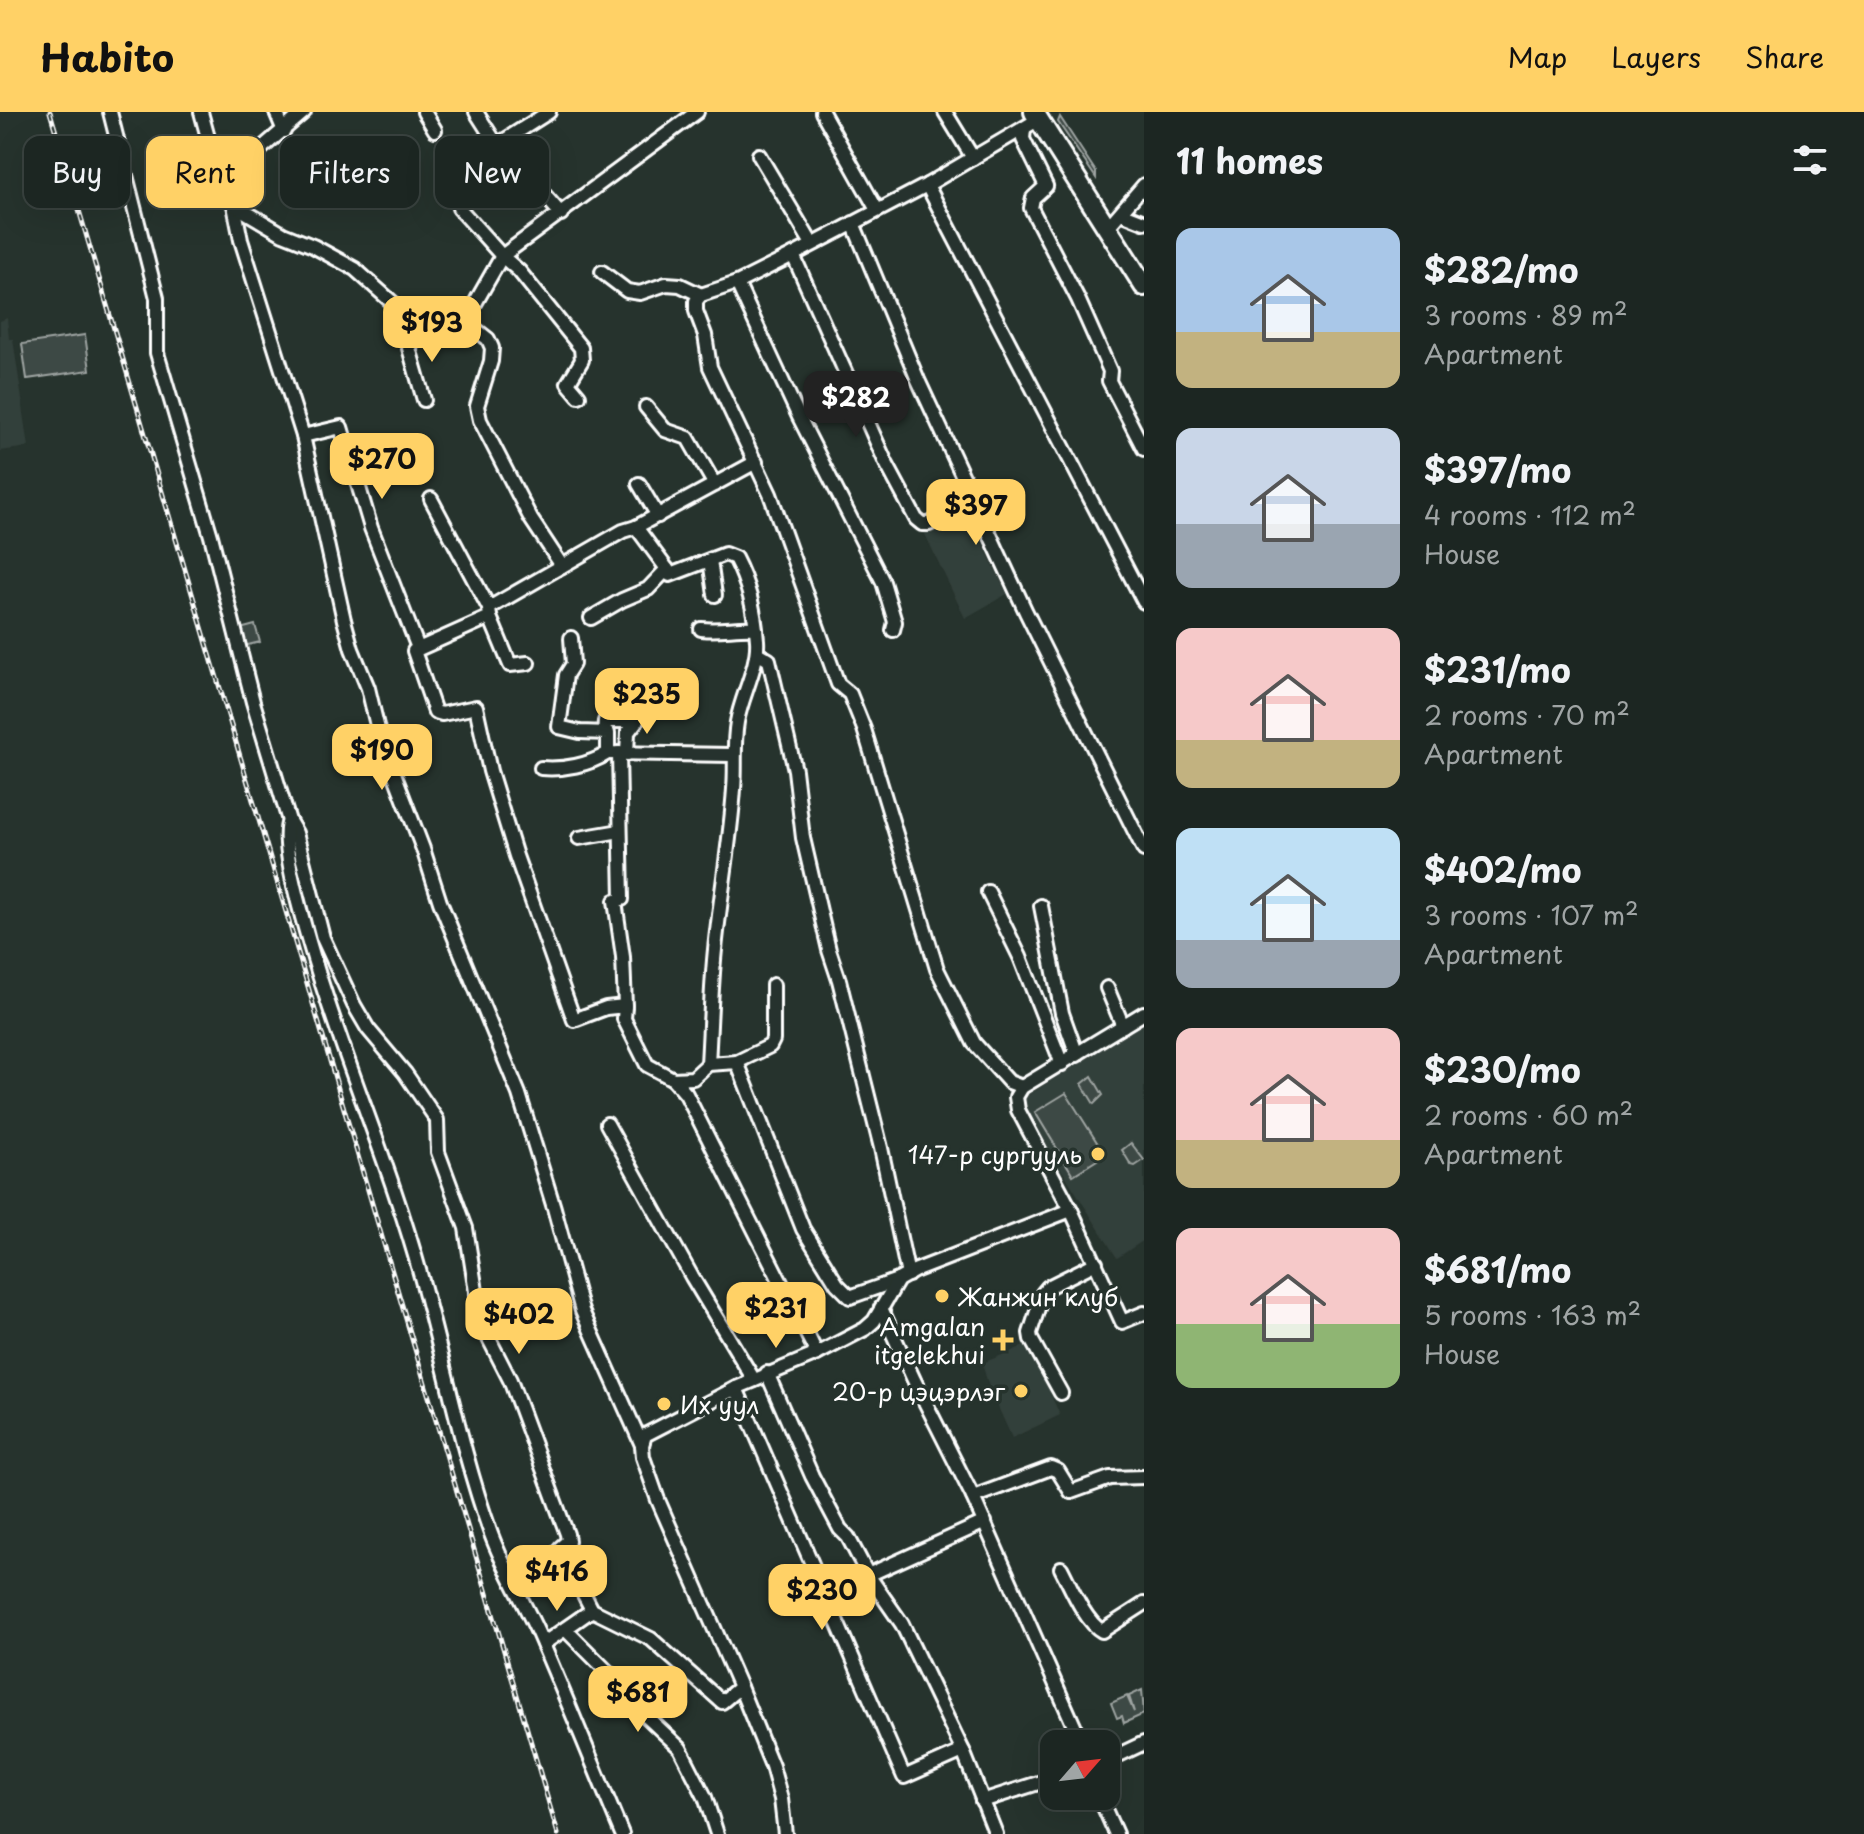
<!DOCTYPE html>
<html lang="en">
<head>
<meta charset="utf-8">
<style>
	body { margin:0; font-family:"Playpen Sans",sans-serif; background:#29322f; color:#f1f3f6; height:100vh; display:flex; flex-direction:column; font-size:30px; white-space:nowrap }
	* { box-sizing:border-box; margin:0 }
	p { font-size:26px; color:#a0a5a5 }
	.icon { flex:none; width:44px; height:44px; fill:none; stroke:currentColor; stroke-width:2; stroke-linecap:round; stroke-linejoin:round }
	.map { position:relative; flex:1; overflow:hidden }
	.panel { display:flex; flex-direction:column; background:#1c2622; width:720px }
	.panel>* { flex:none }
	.banner { position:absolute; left:24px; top:24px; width:760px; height:72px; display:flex; gap:16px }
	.needle { width:52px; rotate:62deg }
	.tools { position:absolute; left:1040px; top:1618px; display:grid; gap:16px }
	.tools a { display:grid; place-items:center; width:80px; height:80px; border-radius:16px; background:#1c2622; box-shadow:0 8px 32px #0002,0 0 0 2px #3a4340; font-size:40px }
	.price { position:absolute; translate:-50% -68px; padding:0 18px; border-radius:16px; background:#ffd166; color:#111; font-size:26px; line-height:52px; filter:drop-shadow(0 2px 4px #0008) }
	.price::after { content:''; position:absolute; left:50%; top:48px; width:24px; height:18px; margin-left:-12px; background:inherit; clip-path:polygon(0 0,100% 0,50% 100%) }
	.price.active { background:#222; color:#fff }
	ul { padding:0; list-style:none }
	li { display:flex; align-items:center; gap:24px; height:200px; padding:0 32px }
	li span { display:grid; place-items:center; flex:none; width:224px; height:160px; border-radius:16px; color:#555 }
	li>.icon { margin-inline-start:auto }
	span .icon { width:96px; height:96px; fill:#fffc; stroke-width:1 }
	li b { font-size:34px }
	h2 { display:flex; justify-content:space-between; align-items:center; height:96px; padding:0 32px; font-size:34px }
	.chip { padding:0 28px; border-radius:16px; background:#1c2622; box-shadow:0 8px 32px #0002,0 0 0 2px #3a4340; font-size:28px; line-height:72px }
	.chip.active { background:#ffd166; color:#111 }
	header { display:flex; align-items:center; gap:48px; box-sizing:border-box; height:112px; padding:0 40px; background:#ffd166; color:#111 }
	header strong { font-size:38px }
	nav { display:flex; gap:44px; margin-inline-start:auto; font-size:28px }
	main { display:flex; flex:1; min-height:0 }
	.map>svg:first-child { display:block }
</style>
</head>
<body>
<header>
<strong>Habito</strong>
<nav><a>Map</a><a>Layers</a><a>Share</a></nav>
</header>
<main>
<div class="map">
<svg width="1144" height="1722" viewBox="0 0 1144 1722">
	<rect width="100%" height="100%" fill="#26332d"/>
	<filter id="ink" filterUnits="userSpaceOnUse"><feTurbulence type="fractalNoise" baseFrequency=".0125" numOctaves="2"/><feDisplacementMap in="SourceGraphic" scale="16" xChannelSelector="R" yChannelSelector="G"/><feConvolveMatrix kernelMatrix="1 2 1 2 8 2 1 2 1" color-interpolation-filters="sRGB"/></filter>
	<g filter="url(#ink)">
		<g fill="#333f3a">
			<path d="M7 206 9 227H13L29 335 0 339V209Z"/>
			<path d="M966 397 1007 482 965 506 923 418Z"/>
			<path d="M1144 910V1128L1117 1146 1024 998 1022 989 1025 985Z"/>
			<path d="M1029 1232 1054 1277 1050 1281 1060 1303 1012 1326 989 1275 983 1255 985 1250Z"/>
		</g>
		<g fill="#3e4944" stroke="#9ea4a2" stroke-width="2">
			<path d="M1060 5 1096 60V66L1058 10Z"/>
			<path d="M85 223 90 258 27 267 22 232Z"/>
			<path d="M255 513 260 530 244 534 240 517Z"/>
			<path d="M1092 964 1103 983 1094 992 1082 972Z"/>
			<path d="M1066 981 1105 1043 1073 1063 1035 1000Z"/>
			<path d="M1131 1031 1144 1048 1135 1054 1131 1053 1122 1038Z"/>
			<path d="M1142 1578 1144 1602 1124 1611 1122 1604 1117 1606 1111 1591 1127 1584 1134 1600 1129 1584Z"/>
		</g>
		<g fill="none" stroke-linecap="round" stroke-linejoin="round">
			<g stroke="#fff" stroke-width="18">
				<g id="minor">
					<path d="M110 0 157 186V241L211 424 253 590 289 709 296 721 323 826 354 893 368 917 405 961 437 1008 438 1040 466 1116 478 1192 485 1219 510 1268 567 1422 568 1429 560 1436 592 1498 651 1527 722 1590 740 1575"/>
					<path d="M201 0 219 66 234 93 241 128 303 324 344 508 352 537 368 576 379 622 423 737 440 790 519 982 554 1096 582 1199 642 1333"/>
					<path d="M276 0 284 19"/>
					<path d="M424 0 435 18"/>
					<path d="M476 0 497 33 507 40 561 102"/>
					<path d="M822 0 877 98"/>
					<path d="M945 0 973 46"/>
					<path d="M1024 17 1023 27 1046 74 1033 86 1031 96 1078 187 1110 259 1109 269 1144 337"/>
					<path d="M497 33 549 0"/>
					<path d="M759 43 812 132"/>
					<path d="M219 66 248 48 304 0"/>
					<path d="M927 73 1144 490"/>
					<path d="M234 93 283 122 313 134 355 157 393 191 426 213 465 209 502 144 697 0"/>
					<path d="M459 96 502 144 519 159 581 236 582 248 568 271 579 284"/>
					<path d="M1121 101 1144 110"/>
					<path d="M853 111 918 268 1026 500 1144 738"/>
					<path d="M1107 116 1144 73"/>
					<path d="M793 143 886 351 916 407 922 412H929L974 389"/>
					<path d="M602 160 627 179 640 181 666 172 680 173 701 183"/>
					<path d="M737 171 799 305 883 470 895 510 893 518"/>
					<path d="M465 209 488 227 492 236 491 249 477 294 480 308 531 407 562 454"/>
					<path d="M424 288 409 236 426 213"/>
					<path d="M646 295 665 318 688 326 715 373"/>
					<path d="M303 324 341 315 371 416 418 536"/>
					<path d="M756 350 636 415 623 419 489 496 490 505 414 539 435 600 442 602 476 595 490 659 516 744 574 908 606 896 625 894 624 907 647 953 673 967 693 966 708 952 737 950 803 1117 837 1172 850 1185 898 1168"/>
					<path d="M639 372 658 404"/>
					<path d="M431 387 489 496"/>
					<path d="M636 415 667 457"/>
					<path d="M710 448 715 483"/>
					<path d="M490 505 510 553 528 551"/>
					<path d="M591 506 622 488 648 477 667 457 670 463 725 442 735 446C748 471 755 499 757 528 759 553 741 585 737 610 733 633 736 655 734 677 730 734 719 791 714 848 711 883 710 918 708 952"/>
					<path d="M701 517C720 519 736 515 755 516"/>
					<path d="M571 526 573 552 566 563 559 615 580 620 608 621V641L733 643"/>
					<path d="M757 541 769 548 795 658 803 726 829 838 839 868 881 1036 908 1163"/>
					<path d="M604 621 605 609H635"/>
					<path d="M619 641 622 787 615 789 623 845 625 894"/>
					<path d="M627 642 628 620 647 595"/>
					<path d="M541 656C563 658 589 653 608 641"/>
					<path d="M289 709C278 731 307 823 315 850 347 956 392 1058 421 1165 445 1251 461 1339 491 1422 504 1457 523 1488 538 1521 567 1587 594 1655 622 1722"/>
					<path d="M579 726 620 719"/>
					<path d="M988 780 1020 845 1062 952"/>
					<path d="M1041 794 1062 901 1077 943"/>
					<path d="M1107 876 1123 914"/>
					<path d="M737 950 770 934 773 928V873"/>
					<path d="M673 967 686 982 817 1242"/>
					<path d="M1022 975 1009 970 974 931 937 857 864 617 850 582 838 572 770 382 710 255 705 223 696 199V189L701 183 737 171 793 143 927 73 1039 7"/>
					<path d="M607 1012 692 1165 754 1268"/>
					<path d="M1071 1098 1122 1210 1144 1201"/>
					<path d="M881 1196 914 1268 973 1385 1082 1632"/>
					<path d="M767 1261 812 1364 840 1417 848 1425 868 1463 902 1512 963 1639 996 1722"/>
					<path d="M736 1276 904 1665 963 1639"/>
					<path d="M1061 1281 1031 1227 1030 1221 1043 1181 1048 1175 1096 1151"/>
					<path d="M973 1385 1051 1356 1058 1359 1071 1380 1110 1366 1144 1365"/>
					<path d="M1061 1456C1070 1473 1085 1510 1102 1519L1144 1492"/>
					<path d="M868 1463 985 1410"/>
					<path d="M565 1517 632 1584 646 1604 680 1636 705 1685 717 1722"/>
					<path d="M543 1532 592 1498"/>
					<path d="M1106 1649 1144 1631"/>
					<path d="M1099 1684 1116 1722"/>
					<path d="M982 1689 1054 1666"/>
					<path d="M785 1722 781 1687 772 1654 740 1575 658 1388 643 1345 642 1333 645 1323 736 1276 817 1242 865 1217 874 1209 898 1168 914 1159 1071 1098 1018 998 1016 985 1022 975 1144 901"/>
				</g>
			</g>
			<g stroke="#fff" stroke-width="24">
				<path id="highway" d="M1034 0 1144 174"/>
			</g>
			<use href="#minor" stroke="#26332d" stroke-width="12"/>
			<use href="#highway" stroke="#26332d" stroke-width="18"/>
			<g stroke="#fff" stroke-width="5">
				<path id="rail" d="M50 0 558 1722"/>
			</g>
			<use href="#rail" stroke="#26332d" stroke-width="2" stroke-dasharray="6" stroke-linecap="butt"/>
		</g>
	</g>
	<g fill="#ffd166" stroke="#26332d" stroke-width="3">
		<circle cx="1098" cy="1042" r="8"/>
		<circle cx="942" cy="1184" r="8"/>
		<path d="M999 1216h8v8h8v8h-8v8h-8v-8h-8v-8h8z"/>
		<circle cx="1021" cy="1279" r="8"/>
		<circle cx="664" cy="1292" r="8"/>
	</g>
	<g text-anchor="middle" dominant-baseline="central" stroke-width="7" stroke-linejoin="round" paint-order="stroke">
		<g font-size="24" fill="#fff" stroke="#26332d" text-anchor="end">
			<text x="1082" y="1042">147-р сургууль</text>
			<text x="958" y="1184" text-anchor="start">Жанжин клуб</text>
			<text x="985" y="1214">Amgalan<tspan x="985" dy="28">itgelekhui</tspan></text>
			<text x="1005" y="1279">20-р цэцэрлэг</text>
			<text x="680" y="1292" text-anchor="start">Их уул</text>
		</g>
	</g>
</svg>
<div class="tools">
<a><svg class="needle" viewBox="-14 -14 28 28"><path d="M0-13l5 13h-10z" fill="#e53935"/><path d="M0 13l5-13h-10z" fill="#a0a5a5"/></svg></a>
</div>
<b class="price" style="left:432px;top:252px">$193</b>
<b class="price active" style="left:856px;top:327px">$282</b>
<b class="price" style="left:382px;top:389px">$270</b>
<b class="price" style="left:976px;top:435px">$397</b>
<b class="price" style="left:647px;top:624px">$235</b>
<b class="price" style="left:382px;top:680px">$190</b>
<b class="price" style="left:776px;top:1238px">$231</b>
<b class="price" style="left:519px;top:1244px">$402</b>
<b class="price" style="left:557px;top:1501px">$416</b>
<b class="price" style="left:822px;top:1520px">$230</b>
<b class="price" style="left:638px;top:1622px">$681</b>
<div class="banner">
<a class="chip">Buy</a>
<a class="chip active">Rent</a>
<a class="chip">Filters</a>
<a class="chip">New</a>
</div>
</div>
<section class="panel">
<h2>11 homes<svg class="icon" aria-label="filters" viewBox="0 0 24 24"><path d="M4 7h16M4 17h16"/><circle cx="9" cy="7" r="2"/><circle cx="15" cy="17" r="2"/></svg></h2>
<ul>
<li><span style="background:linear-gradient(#a9c7e8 65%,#c2b280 0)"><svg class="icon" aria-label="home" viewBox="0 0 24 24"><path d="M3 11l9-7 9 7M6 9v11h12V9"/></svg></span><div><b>$282/mo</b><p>3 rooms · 89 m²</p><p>Apartment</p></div></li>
<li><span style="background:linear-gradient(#c9d6e8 60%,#9aa5b1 0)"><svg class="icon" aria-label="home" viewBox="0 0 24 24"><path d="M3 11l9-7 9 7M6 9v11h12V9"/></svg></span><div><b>$397/mo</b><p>4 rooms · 112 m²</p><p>House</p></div></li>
<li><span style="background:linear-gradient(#f6c9c9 70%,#c2b280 0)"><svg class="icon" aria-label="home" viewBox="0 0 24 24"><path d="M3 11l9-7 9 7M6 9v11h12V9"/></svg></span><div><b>$231/mo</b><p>2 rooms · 70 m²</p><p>Apartment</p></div></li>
<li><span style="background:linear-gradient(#bfe0f5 70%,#9aa5b1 0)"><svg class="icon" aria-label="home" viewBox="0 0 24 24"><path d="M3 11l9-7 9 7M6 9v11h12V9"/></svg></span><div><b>$402/mo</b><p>3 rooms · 107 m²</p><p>Apartment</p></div></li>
<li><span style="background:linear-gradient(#f6c9c9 70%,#c2b280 0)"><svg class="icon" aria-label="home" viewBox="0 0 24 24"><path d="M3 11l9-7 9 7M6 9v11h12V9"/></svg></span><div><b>$230/mo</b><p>2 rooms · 60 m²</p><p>Apartment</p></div></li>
<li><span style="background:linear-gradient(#f6c9c9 60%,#8fb573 0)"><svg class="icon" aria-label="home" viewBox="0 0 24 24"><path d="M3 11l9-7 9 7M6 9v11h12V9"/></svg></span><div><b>$681/mo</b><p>5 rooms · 163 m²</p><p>House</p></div></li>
</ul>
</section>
</main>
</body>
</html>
